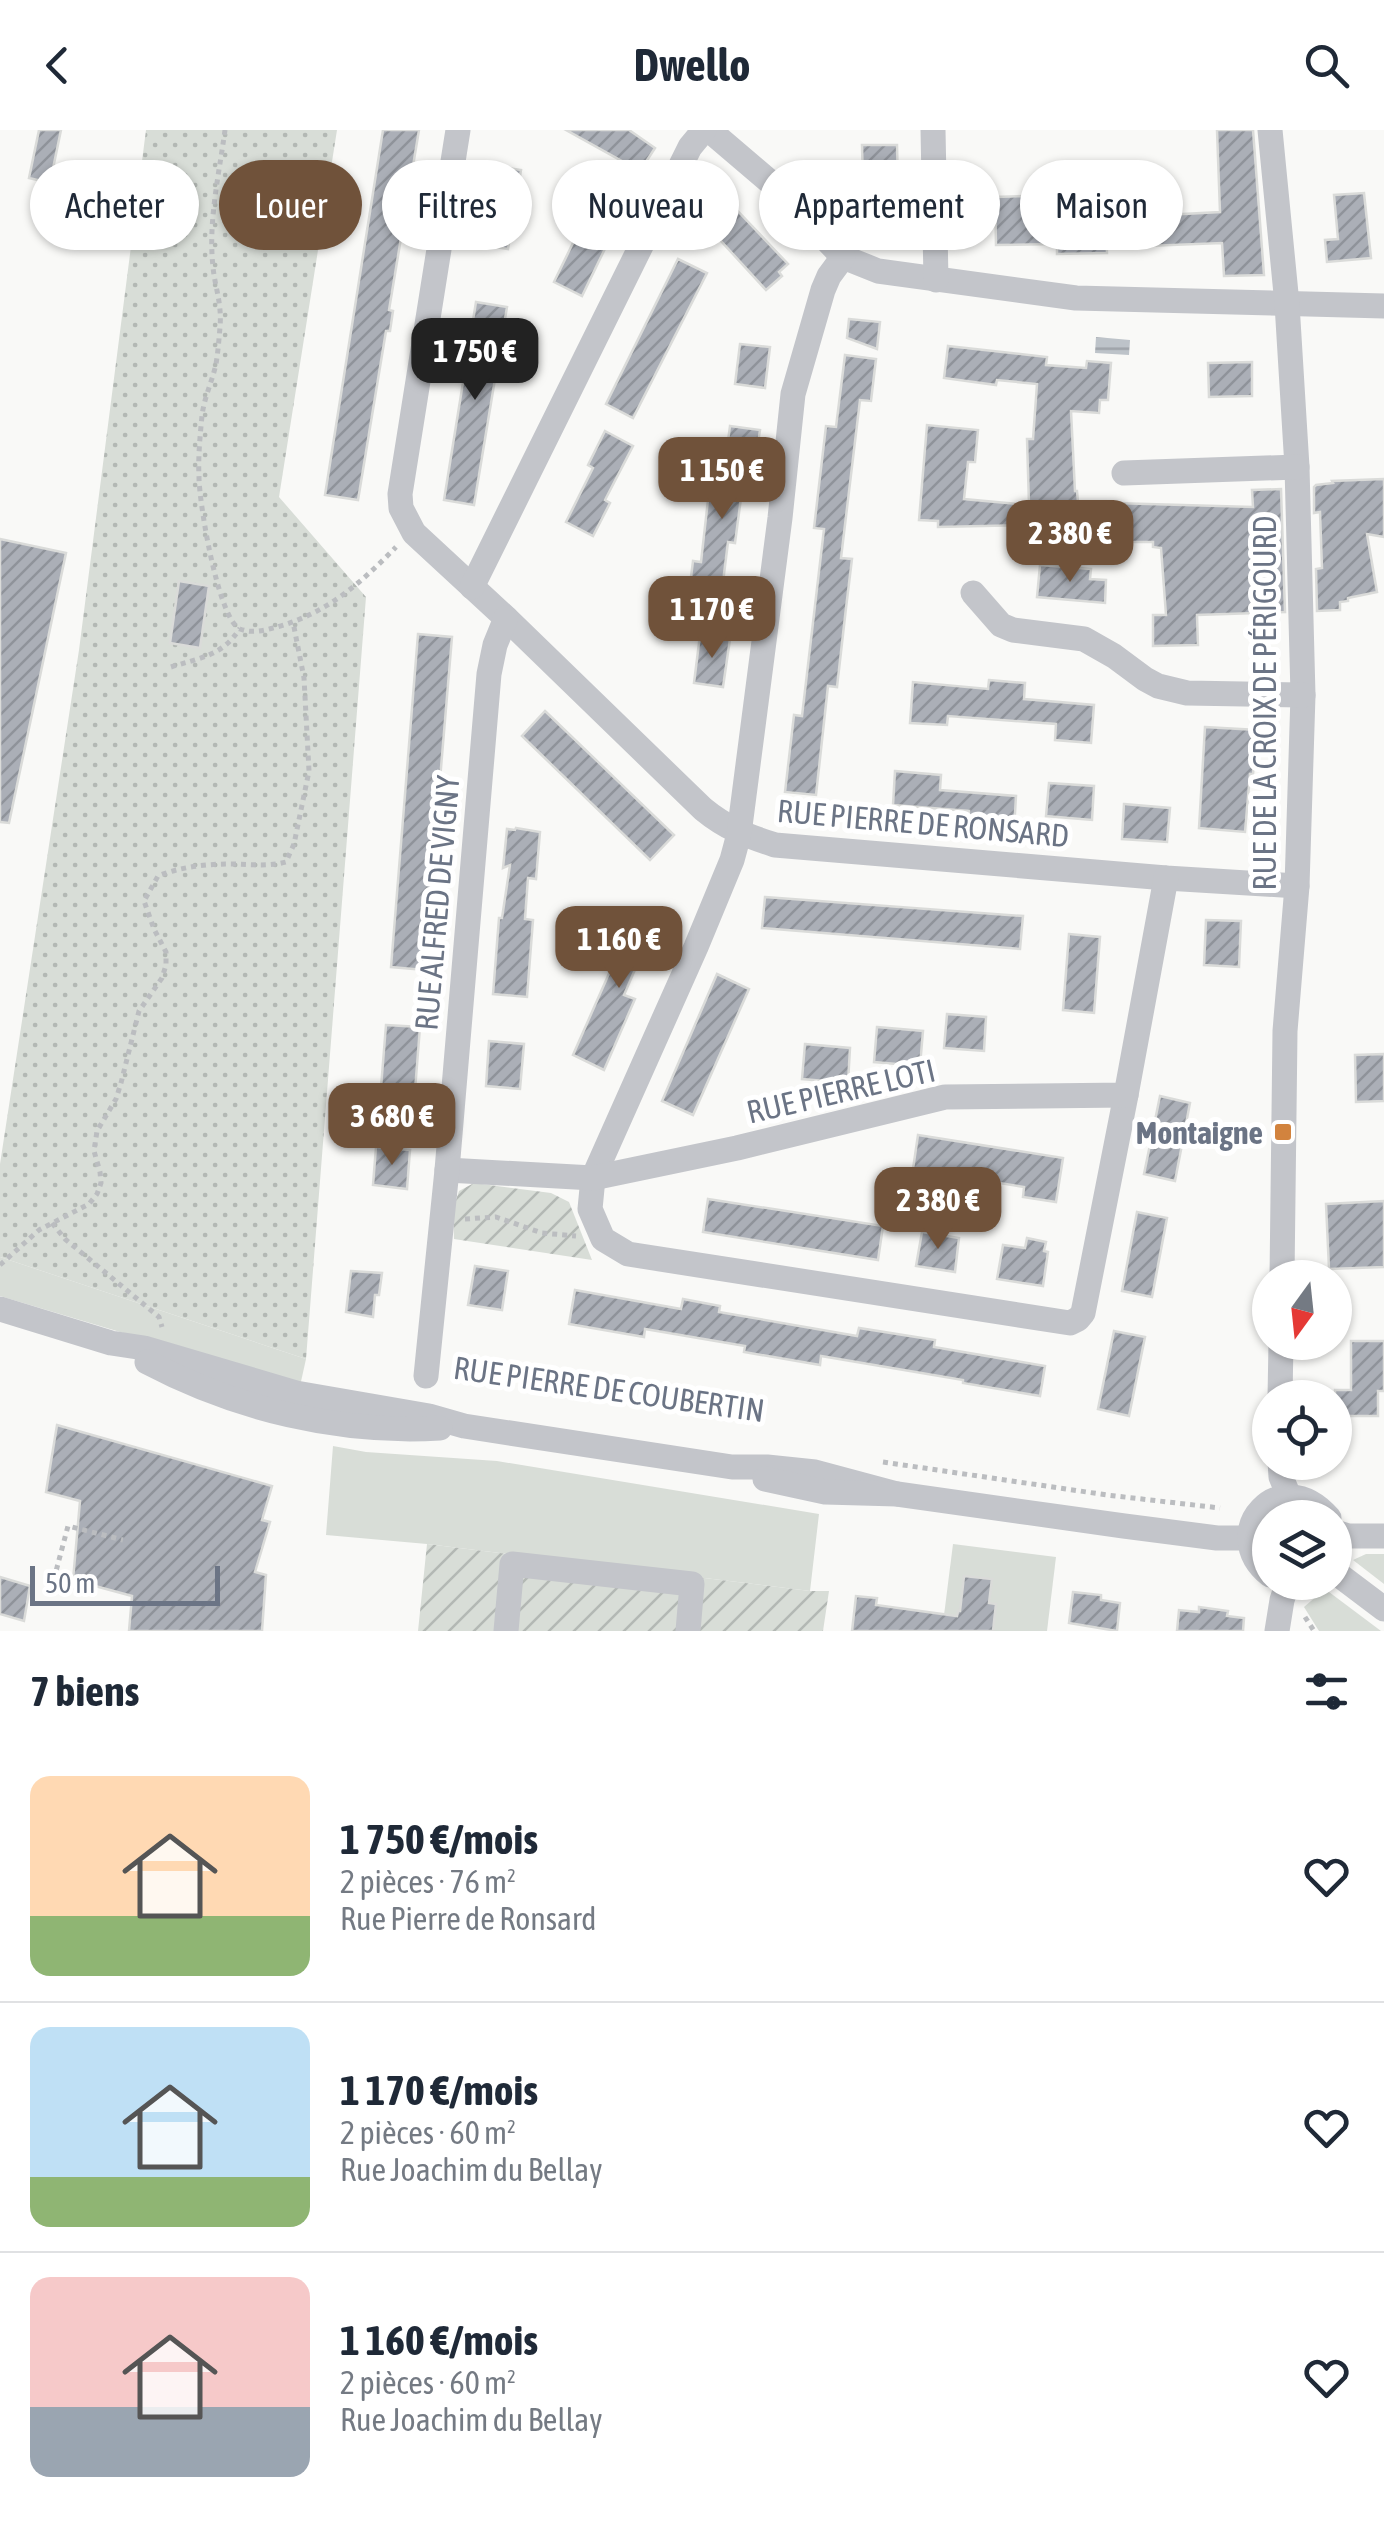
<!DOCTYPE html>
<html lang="fr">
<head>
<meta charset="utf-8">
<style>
	body { margin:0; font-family:"Asap Condensed",sans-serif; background:#f6f6f7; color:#1f2937; height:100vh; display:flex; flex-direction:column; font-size:38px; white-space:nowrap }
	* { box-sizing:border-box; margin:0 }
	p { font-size:32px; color:#747a83 }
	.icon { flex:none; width:55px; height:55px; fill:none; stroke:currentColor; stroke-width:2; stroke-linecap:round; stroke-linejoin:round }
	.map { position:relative; height:1501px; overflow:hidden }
	.panel { display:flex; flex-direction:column; background:#fff; flex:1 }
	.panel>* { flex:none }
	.top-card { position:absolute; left:30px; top:30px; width:1325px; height:90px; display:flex; gap:20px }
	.needle { width:65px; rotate:195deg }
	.tools { position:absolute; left:1252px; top:1130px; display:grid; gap:20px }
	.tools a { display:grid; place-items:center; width:100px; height:100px; border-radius:50%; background:#fff; box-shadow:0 2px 8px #0004; font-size:50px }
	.scale { position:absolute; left:30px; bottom:25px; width:190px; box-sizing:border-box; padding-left:10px; border:5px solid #6b7485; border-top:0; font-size:28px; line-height:35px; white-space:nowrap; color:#6b7485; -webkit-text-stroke:8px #fff; paint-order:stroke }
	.price { position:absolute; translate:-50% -85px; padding:0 22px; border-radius:20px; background:#70523a; color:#fff; font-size:32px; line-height:65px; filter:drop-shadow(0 2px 5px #0008) }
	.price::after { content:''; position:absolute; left:50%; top:60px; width:30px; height:22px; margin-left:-15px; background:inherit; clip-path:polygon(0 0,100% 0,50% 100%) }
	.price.active { background:#222; color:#fff }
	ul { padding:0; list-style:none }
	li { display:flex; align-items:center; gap:30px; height:250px; padding:0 30px }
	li+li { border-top:2px solid #e0e1e3 }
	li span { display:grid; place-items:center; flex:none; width:280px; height:200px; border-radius:20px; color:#555 }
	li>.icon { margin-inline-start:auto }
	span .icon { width:120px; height:120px; fill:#fffc; stroke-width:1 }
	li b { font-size:42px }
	h2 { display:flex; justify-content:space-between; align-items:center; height:120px; padding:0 30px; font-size:42px }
	.pill { padding:0 35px; border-radius:45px; background:#fff; box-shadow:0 2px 8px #0004; font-size:35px; line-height:90px }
	.pill.active { background:#70523a; color:#fff }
	header { display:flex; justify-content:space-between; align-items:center; height:130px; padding:0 30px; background:#fff; font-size:45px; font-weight:700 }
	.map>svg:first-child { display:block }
</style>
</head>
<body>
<header><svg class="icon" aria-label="back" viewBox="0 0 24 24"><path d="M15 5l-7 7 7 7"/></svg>Dwello<svg class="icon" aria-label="search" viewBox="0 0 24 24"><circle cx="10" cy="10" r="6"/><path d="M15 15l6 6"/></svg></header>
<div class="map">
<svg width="1384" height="1501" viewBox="0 0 1384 1501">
	<defs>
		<pattern id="park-dots" width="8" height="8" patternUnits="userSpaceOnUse" patternTransform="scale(2.5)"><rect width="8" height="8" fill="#d8ddd7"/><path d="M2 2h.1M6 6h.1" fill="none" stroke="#b3b8b4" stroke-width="1.8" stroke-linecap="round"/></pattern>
		<pattern id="garden-furrows" width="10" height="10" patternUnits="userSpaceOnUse" patternTransform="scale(2.5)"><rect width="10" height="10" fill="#d8ddd7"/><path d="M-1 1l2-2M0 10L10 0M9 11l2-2" fill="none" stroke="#b3b8b4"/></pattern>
		<pattern id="water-rules" width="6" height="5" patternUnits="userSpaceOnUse" patternTransform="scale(2.5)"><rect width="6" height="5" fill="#bdc3c9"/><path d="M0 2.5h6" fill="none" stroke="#9ea3a9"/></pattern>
		<pattern id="building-hatch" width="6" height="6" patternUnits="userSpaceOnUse" patternTransform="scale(2.5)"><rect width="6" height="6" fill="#abafb7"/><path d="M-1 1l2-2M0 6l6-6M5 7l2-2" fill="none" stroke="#8f939a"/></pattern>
	</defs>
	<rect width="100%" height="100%" fill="#f9f9f7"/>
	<g fill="#d8ddd7">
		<path d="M0 1127 306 1229 300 1256 0 1166Z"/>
		<path d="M333 1316 366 1322 497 1331 819 1384 810 1461 427 1414 326 1405Z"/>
		<path d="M953 1414 1056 1427 1047 1501H942Z"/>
		<path d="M1366 1424H1384V1454L1353 1430Z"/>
		<path d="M1325 1459 1381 1501H1319L1304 1477Z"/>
	</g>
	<path fill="url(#park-dots)" d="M146 0H337L279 367 366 467 306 1229 0 1127V1034L79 520Z"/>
	<g fill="url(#garden-furrows)">
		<path d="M474 1053 551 1063 569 1072 592 1130 454 1109 453 1079 459 1061Z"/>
		<path d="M427 1414 810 1461H829L823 1501H418Z"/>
	</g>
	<path fill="url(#water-rules)" d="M1096 207 1130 210 1129 225 1095 223Z"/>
	<g fill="url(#building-hatch)" stroke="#dadbd9" stroke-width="2.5">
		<path d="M39 0H61L50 53 29 48Z"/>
		<path d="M383 0H419L389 180 393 181 390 201H386L358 370 325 365Z"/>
		<path d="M566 0H629L655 18 640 41Z"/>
		<path d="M1217 0H1253L1264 145 1224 146 1222 113 1147 116 1146 86 1220 82Z"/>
		<path d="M862 15H897L899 91 864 92Z"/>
		<path d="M490 35 521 40 508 119 477 114Z"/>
		<path d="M1364 63 1371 128 1327 132 1325 110 1338 109 1334 65Z"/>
		<path d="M1024 66 1025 84 1075 83 1076 91H1106L1107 123 1057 124V114L996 115 995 67Z"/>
		<path d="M733 76 788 134 779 142 782 146 766 160 709 98Z"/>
		<path d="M589 80 617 94 582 166 554 152Z"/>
		<path d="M678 129 707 143 633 288 606 274Z"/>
		<path d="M476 172 507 177 474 375 444 370Z"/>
		<path d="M849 189 880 192 877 219 847 208Z"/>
		<path d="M740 214 770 217 765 258 735 254Z"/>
		<path d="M948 216 1047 227 1046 235 1086 238 1087 231 1111 233 1108 270H1100L1099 283 1071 281 1075 361H1077L1078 372 1253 377 1252 360 1281 359 1285 482 1197 485 1198 515 1153 516V485H1166L1161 418 1153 417V412H1076V394L938 397V391L919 390 927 295 978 300 975 332H968L964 369 1029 375 1027 309H1033L1037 254 997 250 996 255 944 248Z"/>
		<path d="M845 225 876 229 871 271 860 270 841 428 852 429 846 478 837 557 828 556 816 665 785 662 794 585 802 586 824 399 814 398 826 296 836 297Z"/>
		<path d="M1252 232V266L1209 267 1208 233Z"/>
		<path d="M730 296 760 300 754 339 745 338 735 413 728 412 719 484 687 480 693 431 701 432 709 361 721 363Z"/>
		<path d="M605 301 633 316 605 370 610 373 593 406 566 392 593 338 588 335Z"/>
		<path d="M1384 349V407L1367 404 1377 462 1348 468V471L1340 472V480L1317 481 1316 439 1322 438 1320 382 1314 383V357L1316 355 1333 353 1332 351Z"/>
		<path d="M0 409 66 423 9 693 0 692Z"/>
		<path d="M1040 435 1091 439 1090 449 1106 450 1105 473 1037 467Z"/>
		<path d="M179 451 209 456 200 518 170 513Z"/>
		<path d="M418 504 452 507 424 840 391 837Z"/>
		<path d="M700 505 730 509 723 557 694 553Z"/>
		<path d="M989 550 1025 553 1024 569 1094 575 1091 613 1055 610 1056 594 948 586 947 595 910 593 913 552 988 559Z"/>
		<path d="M545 581 674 705 650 730 522 606Z"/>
		<path d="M1205 597 1257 600 1253 644H1250L1245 702 1199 698Z"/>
		<path d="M895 641 941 645 940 660 1016 666 1014 700 968 696 969 681 893 675Z"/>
		<path d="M1049 653 1094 656 1092 690 1046 686Z"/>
		<path d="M1124 674 1170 678 1167 712 1122 709Z"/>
		<path d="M516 698 540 702 536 749 528 748 525 789 533 790 527 867 493 864 499 788H502L510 735 503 738 507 699 515 700Z"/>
		<path d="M765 767 1023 786 1020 819 762 798Z"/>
		<path d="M638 778 668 791 654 826 643 821 624 865 635 869 604 940 573 925Z"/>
		<path d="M1206 790 1241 791 1239 837 1204 835Z"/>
		<path d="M1069 804 1100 807 1094 883 1063 880Z"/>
		<path d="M717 844 749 859 693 985 662 971Z"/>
		<path d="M947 884 986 887 984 921 944 918Z"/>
		<path d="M386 895 420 897 414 973 380 970Z"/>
		<path d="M877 897 923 901 920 936 874 932Z"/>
		<path d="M489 911 524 914 520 959 486 956Z"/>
		<path d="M805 914 850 918 848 953 802 949Z"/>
		<path d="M1384 924V971L1356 972 1355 925Z"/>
		<path d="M1160 966 1190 973 1175 1051 1144 1044Z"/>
		<path d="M918 1005 1063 1028 1056 1072 1023 1067 1024 1057 913 1039Z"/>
		<path d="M376 1017 410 1020 407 1059 373 1055Z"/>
		<path d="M708 1069 883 1096 878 1130 703 1102Z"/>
		<path d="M1384 1071V1137L1329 1139 1326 1074Z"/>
		<path d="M1137 1082 1167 1088 1152 1167 1122 1161Z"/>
		<path d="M922 1102 959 1108 955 1142 916 1136Z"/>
		<path d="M1027 1108 1046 1112 1044 1121 1048 1122 1043 1156 997 1149 1003 1115 1025 1118Z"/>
		<path d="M475 1136 508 1141 502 1180 468 1175Z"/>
		<path d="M351 1141 382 1143 379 1165H375L373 1187 346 1182Z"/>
		<path d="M575 1160 681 1179 683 1169 720 1176 719 1182 857 1206 859 1198 935 1210 934 1217 1045 1236 1040 1266 963 1253V1250L821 1226 820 1235 744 1222 745 1216 645 1199 644 1207 569 1194Z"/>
		<path d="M1114 1201 1145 1207 1129 1286 1098 1279Z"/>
		<path d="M1351 1211H1384V1261H1378V1286H1335V1260H1351Z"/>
		<path d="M57 1295 272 1356 262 1390 270 1392 255 1442 266 1445 262 1501H129L132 1466 73 1450 80 1371 46 1362Z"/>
		<path d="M964 1446 992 1449 989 1473 996 1474 993 1501H852L856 1466 877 1468 876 1475 957 1486 958 1481H960Z"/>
		<path d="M0 1447 30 1456 24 1491 0 1484Z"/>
		<path d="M1073 1462 1101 1465V1470L1120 1473 1117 1501 1069 1493Z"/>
		<path d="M1199 1477 1228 1481 1227 1486 1244 1488 1243 1501H1177L1179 1480 1199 1482Z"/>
	</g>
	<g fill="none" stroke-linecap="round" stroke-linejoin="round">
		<g stroke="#bbbdc0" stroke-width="5" stroke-dasharray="5 5" stroke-linecap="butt">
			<path d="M225 0C219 45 208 91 213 137 215 158 222 173 220 197 219 209 218 222 216 234 212 252 204 268 202 286 200 306 198 327 199 347 199 372 218 489 240 499 253 504 265 500 277 497 327 483 361 453 396 417"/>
			<path d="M171 537C199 528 223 526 240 498"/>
			<path d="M465 1089 496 1087 542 1103 576 1106"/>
			<path d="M52 1093 65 1109 159 1187 162 1197"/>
			<path d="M0 1135 39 1100 89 1074 97 1064 101 1053 100 1042 94 1021 97 1001 116 969 121 953 139 881 162 848 166 835V822L154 799 144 771 158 746C180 737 206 734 230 734 249 734 267 737 286 732L294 714 309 641 304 548 293 492"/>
			<path d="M883 1332 1107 1365 1220 1378"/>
			<path d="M84 1464 55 1445 68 1396 123 1410"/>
			<path d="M1305 1487 1314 1501"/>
		</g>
		<g stroke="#c3c5ca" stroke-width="25">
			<path d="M458 0 400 364 401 378 414 403 506 488 703 679C726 698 747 706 775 715L1166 748 1297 756"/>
			<path d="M709 0 777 58 843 127 878 141 1076 168 1384 176"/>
			<path d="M933 0 936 150"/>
			<path d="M1270 0 1287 174 1297 337 1303 565 1297 756 1285 901 1282 1148"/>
			<path d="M843 127 829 146 823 160 793 264 780 388 739 704 732 730 696 817 593 1048 590 1079 603 1109 628 1124 1070 1193 1078 1189 1083 1183 1126 965"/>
			<path d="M1124 343 1297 337"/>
			<path d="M472 457 690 17 704 0"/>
			<path d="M973 463 1001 495 1013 500 1084 509 1114 526 1145 549 1158 556 1187 563 1303 565"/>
			<path d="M447 1040 593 1048 737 1018 945 967 1126 965 1166 748"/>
			<path d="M0 1179 111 1213 144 1218 296 1263 429 1286 464 1296 732 1337H767L815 1342 897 1364"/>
			<path d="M147 1232C236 1279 339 1304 440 1298"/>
			<path d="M426 1246 447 1040 489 544 495 515 506 488"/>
			<path d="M1280 1268 1281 1212"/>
			<path d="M1280 1332 1281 1347 1289 1366"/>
			<path d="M765 1349 825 1362 897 1364 1124 1396 1217 1408H1249"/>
			<path d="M1335 1402 1348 1406H1384"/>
			<path d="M1335 1442 1384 1479"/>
			<path d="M1270 1445C1217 1403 1280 1331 1329 1388"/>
			<path d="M506 1501 512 1434 692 1454 688 1501"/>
			<path d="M1277 1501 1282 1470 1288 1452"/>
		</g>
	</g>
	<rect fill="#d2833e" stroke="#fff" stroke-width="4" x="1273" y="992" width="20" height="20" rx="5"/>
	<g text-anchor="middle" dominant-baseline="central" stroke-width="10" stroke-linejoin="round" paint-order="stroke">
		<g font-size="32" fill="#6b7485" stroke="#fff">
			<text transform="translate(1264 573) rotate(-90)">RUE DE LA CROIX DE PÉRIGOURD</text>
			<text transform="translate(923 693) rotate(5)">RUE PIERRE DE RONSARD</text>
			<text transform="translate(437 773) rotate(-85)">RUE ALFRED DE VIGNY</text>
			<text transform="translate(841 961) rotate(-13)">RUE PIERRE LOTI</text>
			<text transform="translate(609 1259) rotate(8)">RUE PIERRE DE COUBERTIN</text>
		</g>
		<g font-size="32" font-weight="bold" fill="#6b7485" stroke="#fff" text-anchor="end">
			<text x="1263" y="1002">Montaigne</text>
		</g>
	</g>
</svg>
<div class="tools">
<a><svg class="needle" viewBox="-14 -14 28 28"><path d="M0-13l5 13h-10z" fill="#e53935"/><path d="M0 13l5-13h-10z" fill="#747a83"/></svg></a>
<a><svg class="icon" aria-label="locate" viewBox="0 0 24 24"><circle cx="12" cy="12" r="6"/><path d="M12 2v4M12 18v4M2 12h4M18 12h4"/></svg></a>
<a><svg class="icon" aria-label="layers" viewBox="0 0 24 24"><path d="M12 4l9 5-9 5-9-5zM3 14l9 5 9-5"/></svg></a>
</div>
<div class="scale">50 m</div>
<b class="price active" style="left:475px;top:273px">1 750 €</b>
<b class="price" style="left:722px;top:392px">1 150 €</b>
<b class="price" style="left:1070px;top:455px">2 380 €</b>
<b class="price" style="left:712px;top:531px">1 170 €</b>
<b class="price" style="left:619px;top:861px">1 160 €</b>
<b class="price" style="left:392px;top:1038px">3 680 €</b>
<b class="price" style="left:938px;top:1122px">2 380 €</b>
<div class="top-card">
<a class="pill">Acheter</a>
<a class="pill active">Louer</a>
<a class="pill">Filtres</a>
<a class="pill">Nouveau</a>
<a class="pill">Appartement</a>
<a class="pill">Maison</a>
</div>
</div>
<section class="panel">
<h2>7 biens<svg class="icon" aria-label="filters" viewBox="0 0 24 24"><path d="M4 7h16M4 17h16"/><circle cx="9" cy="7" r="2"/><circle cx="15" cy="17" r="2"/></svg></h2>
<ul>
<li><span style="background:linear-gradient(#ffd9b3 70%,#8fb573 0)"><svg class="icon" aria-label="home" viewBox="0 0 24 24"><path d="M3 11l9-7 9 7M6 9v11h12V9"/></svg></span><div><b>1 750 €/mois</b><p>2 pièces · 76 m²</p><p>Rue Pierre de Ronsard</p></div><svg class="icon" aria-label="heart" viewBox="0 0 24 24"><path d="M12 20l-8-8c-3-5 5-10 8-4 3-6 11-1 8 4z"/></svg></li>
<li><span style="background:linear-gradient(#bfe0f5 75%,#8fb573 0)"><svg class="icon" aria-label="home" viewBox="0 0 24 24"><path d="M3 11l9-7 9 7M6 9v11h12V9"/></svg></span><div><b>1 170 €/mois</b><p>2 pièces · 60 m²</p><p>Rue Joachim du Bellay</p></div><svg class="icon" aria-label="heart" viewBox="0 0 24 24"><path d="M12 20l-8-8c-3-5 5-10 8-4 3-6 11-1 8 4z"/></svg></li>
<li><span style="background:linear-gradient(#f6c9c9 65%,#9aa5b1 0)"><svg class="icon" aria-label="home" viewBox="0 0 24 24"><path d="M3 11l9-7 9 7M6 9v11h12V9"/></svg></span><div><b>1 160 €/mois</b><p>2 pièces · 60 m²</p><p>Rue Joachim du Bellay</p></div><svg class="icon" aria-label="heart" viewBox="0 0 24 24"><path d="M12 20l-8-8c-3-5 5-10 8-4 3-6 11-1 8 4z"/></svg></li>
</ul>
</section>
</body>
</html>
